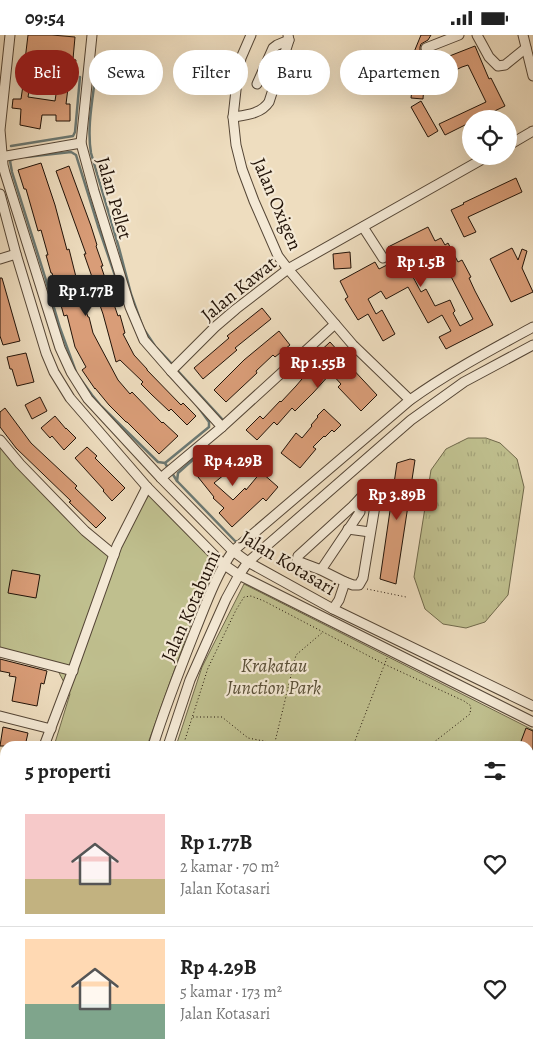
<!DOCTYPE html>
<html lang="id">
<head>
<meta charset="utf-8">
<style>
	body { margin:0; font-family:Alegreya,serif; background:#f2f2f2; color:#222; height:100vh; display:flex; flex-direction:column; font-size:19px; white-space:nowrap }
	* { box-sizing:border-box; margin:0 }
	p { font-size:16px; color:#767676 }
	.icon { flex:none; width:28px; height:28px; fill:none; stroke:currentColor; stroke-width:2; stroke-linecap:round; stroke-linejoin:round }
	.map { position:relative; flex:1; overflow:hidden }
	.side { position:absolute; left:0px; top:706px; width:534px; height:321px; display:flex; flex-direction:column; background:#fff; border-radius:15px 15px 0 0; box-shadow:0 5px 20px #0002 }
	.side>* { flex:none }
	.top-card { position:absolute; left:15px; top:15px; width:504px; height:45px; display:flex; gap:10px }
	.fabs { position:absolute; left:462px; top:75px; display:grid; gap:10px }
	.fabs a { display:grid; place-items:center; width:55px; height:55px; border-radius:50%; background:#fff; box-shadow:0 5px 20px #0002; font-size:25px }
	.price { position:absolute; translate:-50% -42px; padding:0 11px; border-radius:5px; background:#8f2418; color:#fff; font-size:16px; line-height:32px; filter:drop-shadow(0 1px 2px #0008) }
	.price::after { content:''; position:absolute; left:50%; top:30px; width:15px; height:11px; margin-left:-8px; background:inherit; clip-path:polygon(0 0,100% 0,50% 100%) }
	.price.active { background:#222; color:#fff }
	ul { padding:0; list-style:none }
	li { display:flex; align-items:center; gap:15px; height:125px; padding:0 25px }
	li+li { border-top:1px solid #e0e0e0 }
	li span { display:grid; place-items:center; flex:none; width:140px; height:100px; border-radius:0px; color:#555 }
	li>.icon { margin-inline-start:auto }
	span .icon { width:60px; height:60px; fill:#fffc; stroke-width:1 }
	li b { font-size:21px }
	h2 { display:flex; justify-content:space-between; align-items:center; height:60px; padding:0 25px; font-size:21px }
	.chip { padding:0 18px; border-radius:22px; background:#fff; box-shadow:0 5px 20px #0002; font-size:18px; line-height:45px }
	.chip.active { background:#8f2418; color:#fff }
	.status { display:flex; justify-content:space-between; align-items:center; height:35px; padding:0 25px; background:#fff; direction:ltr }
	.status svg { height:14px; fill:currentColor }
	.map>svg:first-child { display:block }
</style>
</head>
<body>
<div class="status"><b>09:54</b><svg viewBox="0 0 49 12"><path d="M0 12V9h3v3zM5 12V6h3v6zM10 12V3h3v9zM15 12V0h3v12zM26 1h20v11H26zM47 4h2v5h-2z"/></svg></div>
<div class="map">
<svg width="533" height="1027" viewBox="0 0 533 1027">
	<defs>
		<pattern id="grass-tufts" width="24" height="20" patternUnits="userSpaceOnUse" patternTransform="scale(1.25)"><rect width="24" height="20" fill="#bfbf8e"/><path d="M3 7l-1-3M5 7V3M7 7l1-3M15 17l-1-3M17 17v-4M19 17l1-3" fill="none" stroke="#a4a379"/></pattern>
		<pattern id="forest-firs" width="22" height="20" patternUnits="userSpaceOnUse" patternTransform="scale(1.25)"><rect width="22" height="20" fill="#bfbf8e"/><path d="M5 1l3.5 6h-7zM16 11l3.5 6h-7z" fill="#a4a379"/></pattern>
	</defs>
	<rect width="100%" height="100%" fill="#eeddbf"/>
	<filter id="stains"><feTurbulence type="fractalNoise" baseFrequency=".004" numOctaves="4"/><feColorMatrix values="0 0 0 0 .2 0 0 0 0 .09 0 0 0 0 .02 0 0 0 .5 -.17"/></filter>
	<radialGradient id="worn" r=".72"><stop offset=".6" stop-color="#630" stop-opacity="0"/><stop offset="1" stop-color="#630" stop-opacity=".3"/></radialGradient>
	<path fill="url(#grass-tufts)" stroke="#70694b" d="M468 403H486L500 408 517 424 524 452 508 560 485 587 466 593 443 589 425 574 414 542 431 435 446 414Z"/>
	<path fill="url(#forest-firs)" stroke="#70694b" d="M0 765 5 766V814L0 812Z"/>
	<g fill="#bfbf8e" stroke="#70694b">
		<path d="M0 408 110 519 151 457 223 527 200 564 147 711H54L70 659 55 630 0 615Z"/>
		<path d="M244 549 533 695V805L529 809V711H176L202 632Z"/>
	</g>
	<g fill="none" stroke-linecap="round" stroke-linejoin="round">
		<g stroke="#6b7872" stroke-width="2.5">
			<path d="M95 44C92 68 87 94 91 118L119 213 131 259 143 293 155 311 174 331"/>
			<path d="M11 111 73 101 75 97 80 42"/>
			<path d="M26 122 71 117 76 120 98 191 121 258"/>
			<path d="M15 123 10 126 12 137 45 242 60 293 76 337"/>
			<path d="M178 333 177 335 223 385"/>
			<path d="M79 342 92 360 101 371 158 427 165 428 168 433"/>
			<path d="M205 414 178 438 177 446 235 506 239 507"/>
			<path d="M165 428 209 392V387L196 369"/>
			<path d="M172 438 177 446"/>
		</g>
	</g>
	<g fill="#d99d78" stroke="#221308" fill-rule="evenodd">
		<path d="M28 0H52L75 2 73 24 76 25 73 45H69L66 69H70V86H56V80H42L40 94 20 90 21 74 12 73 13 64H21L24 43H23L25 25ZM31 44 58 46 55 66 28 62Z"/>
		<path d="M421 0H431L428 5 421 9 420 12V16L423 18 418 28 421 29 419 36 452 20 475 11 489 44 491 43 505 71 478 84H471V87L445 100 439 89 486 67 468 30 462 32 424 50 423 64 411 63 414 39 415 38H414L413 40 410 39 414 23 412 22Z"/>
		<path d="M421 66 438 96 428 102 411 72Z"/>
		<path d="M41 128 55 170 67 215 69 214 79 254 88 282H89L93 298 118 345 130 359 132 357 162 388 163 387 178 401 159 419 127 387H126L109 370 95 353V354L82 335 86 332 75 312 67 280 64 281 52 238H51L46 220H48L41 195 38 196 26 154H24L18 135Z"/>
		<path d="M69 131 91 191 97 210 96 211 103 231H101L110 258 118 281 120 280 125 298 123 299 134 320 147 334V335L181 370 183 368 196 381 187 390 171 374 169 376 152 360 141 349 143 347 120 325 116 327 103 279 90 242H92L84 219H86L56 136Z"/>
		<path d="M516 143 522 157 468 182 476 197 464 202 451 175 464 169 463 168Z"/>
		<path d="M428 192 435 206 441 203 445 210 448 208 458 227 462 225 471 242 469 243 475 256 493 290 446 314 439 302 451 296 442 280 428 288 408 252 386 264 381 256 368 264 376 279 382 275 395 299 383 306 368 279 358 285 345 264 348 262 340 246 375 227 379 234 395 226 388 212ZM445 230 473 284 460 291 453 278 455 276 450 265 435 271 426 254 421 257 413 242 433 232 434 235Z"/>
		<path d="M512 213 518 225 522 214 527 216 522 233 533 257 511 267 490 224Z"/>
		<path d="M350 217 351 233 334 234 333 219Z"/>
		<path d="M0 243H2L20 306 3 310 0 301Z"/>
		<path d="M262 273 271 284 235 313 237 315 203 344 194 333 229 303 227 301Z"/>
		<path d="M279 296 290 310 275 322 273 320 256 336 257 338 226 367 214 355 244 325Z"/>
		<path d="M330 307 349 328 348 329 377 360 361 376 338 352 341 349 331 338 313 358 295 376 292 373 277 390 274 387 257 405 246 395 260 381 263 384 280 366 281 367 296 351 319 324 315 321Z"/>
		<path d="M26 318 34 347 17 351 12 334H10L7 322Z"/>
		<path d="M40 362 47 376 32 384 25 370Z"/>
		<path d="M5 373 31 408 77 451 75 453 106 483 96 493 69 467 71 466 16 413 0 392V377Z"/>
		<path d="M324 374 341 390 334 397 332 395 325 402 324 401 313 412 316 414 300 433 281 418 296 398 302 403 312 391 311 390 318 382 317 381Z"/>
		<path d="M55 381 66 394V393L76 403 64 415 52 401 50 403 41 393Z"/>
		<path d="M228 411 241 426 214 448 233 465 245 453 246 455 261 437 278 452 266 466 263 463 232 492 219 478 224 473 213 463 214 462 194 437Z"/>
		<path d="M87 412 97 421 95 423 125 453 112 466 103 456 104 455 75 423Z"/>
		<path d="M410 424 415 425 396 549 380 544 397 428Z"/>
		<path d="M12 535 40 540 36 563 8 558Z"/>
		<path d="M0 624 47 636 44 649 41 648 37 671 12 666 16 642 9 641 10 638 0 636Z"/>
		<path d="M3 692 28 698 25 711H0Z"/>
		<path d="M526 693 533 696V715L529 713V711H525L520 709Z"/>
	</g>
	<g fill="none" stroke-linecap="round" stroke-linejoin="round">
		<g stroke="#554636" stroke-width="11">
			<g id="minor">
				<path d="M10 0 0 95 3 130 5 138 60 313 71 337 88 364 161 443 233 516 248 527 333 574 533 671"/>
				<path d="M92 0 81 108 94 156 130 272 144 305 171 336 222 392"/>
				<path d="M251 0 241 23 237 46 233 82 236 110 242 134 254 166 278 221 288 234 353 310 410 365"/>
				<path d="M477 0 489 22 498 31 505 30 526 13"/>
				<path d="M523 0 533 41"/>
				<path d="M426 13 459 0"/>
				<path d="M257 49 273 13 277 10 289 5"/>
				<path d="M233 82C246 80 261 79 269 67L289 5 288 0"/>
				<path d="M509 110 533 96"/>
				<path d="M0 122 81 108"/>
				<path d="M0 159 16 219 46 318 54 337 70 363 147 452 223 529 239 540 533 687"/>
				<path d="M363 192 383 223"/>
				<path d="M0 224 16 219"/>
				<path d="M171 336 215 292 236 274 288 234 488 121"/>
				<path d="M0 405 20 429 85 496 114 520"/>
				<path d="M161 443 222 392 335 289"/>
				<path d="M348 494 370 497"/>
				<path d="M321 535 360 477 359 474 354 470 298 521 297 526 321 535 345 547 339 565 333 574"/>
				<path d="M345 547 353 550H359L363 543 376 465 373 458 367 457 364 459 354 470"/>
				<path d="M0 617 73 636"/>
				<path d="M0 681 51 694"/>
				<path d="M44 711 71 640 117 511 147 452"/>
				<path d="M153 711C165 672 180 634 195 596 206 569 216 540 233 516L410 365C449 337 491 315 533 292"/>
				<path d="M168 711 190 645 226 564 239 540 248 527 411 385 464 347 533 310"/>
				<path d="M529 737C532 740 531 747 529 751"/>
				<path d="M0 759 5 760"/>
				<path d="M529 820 533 816"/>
				<path d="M0 822 5 824"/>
				<path d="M529 838 533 835"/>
				<path d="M0 840 5 842"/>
				<path d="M0 894 5 874"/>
				<path d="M0 919 5 922"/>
				<path d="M0 1015 5 1022"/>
				<path d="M437 1022 438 1027"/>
				<path d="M94 1027 95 1022"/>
				<path d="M207 1027 208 1022"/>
				<path d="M274 1027 275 1022"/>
				<path d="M329 1027 331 1022"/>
				<path d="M384 1027 385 1022"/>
			</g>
		</g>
		<g stroke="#221308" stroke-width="1" stroke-dasharray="1 2.5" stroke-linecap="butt">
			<path d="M367 554 406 562"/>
			<path d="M193 682H222L248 703 274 708 353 711"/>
			<path d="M183 711 208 633 236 575 244 562 251 561 264 566 384 629 464 666 471 671 470 679 429 711"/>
			<path d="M274 711 296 620 323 597"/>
			<path d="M354 711H353L387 623"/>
		</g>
		<use href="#minor" stroke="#f4e9d5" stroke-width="9"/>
	</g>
	<g text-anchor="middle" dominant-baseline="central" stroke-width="4.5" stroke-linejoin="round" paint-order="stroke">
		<g font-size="19" fill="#221308" stroke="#f4e9d5">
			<text transform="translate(114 163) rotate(74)">Jalan Pellet</text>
			<text transform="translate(277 169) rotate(67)">Jalan Oxigen</text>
			<text transform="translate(239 254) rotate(-39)">Jalan Kawat</text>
			<text transform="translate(288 528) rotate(31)">Jalan Kotasari</text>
			<text transform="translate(191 571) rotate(-66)">Jalan Kotabumi</text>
		</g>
		<g font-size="19" font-style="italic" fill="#594f37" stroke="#f4e9d5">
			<text x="274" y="631">Krakatau<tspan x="274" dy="22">Junction Park</tspan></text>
		</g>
	</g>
	<rect width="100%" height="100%" filter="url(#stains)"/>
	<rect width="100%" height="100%" fill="url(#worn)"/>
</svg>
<div class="fabs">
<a><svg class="icon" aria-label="locate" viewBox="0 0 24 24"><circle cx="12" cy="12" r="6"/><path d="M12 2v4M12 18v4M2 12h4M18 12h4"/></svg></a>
</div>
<b class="price" style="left:421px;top:253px">Rp 1.5B</b>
<b class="price active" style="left:86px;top:282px">Rp 1.77B</b>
<b class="price" style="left:318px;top:354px">Rp 1.55B</b>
<b class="price" style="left:233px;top:452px">Rp 4.29B</b>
<b class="price" style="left:397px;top:486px">Rp 3.89B</b>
<div class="top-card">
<a class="chip active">Beli</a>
<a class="chip">Sewa</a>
<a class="chip">Filter</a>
<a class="chip">Baru</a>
<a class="chip">Apartemen</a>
</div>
<section class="side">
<h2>5 properti<svg class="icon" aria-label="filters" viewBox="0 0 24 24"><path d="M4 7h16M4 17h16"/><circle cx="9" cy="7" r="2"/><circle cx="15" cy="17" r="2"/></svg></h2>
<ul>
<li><span style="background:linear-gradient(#f6c9c9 65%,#c2b280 0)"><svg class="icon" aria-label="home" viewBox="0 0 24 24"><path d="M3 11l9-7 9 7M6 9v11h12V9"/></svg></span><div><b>Rp 1.77B</b><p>2 kamar · 70 m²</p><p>Jalan Kotasari</p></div><svg class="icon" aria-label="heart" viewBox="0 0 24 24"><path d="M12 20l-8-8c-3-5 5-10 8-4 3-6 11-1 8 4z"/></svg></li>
<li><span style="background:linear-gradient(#ffd9b3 65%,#7fa58c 0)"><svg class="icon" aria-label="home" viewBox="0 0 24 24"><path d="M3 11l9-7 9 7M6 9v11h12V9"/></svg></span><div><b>Rp 4.29B</b><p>5 kamar · 173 m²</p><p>Jalan Kotasari</p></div><svg class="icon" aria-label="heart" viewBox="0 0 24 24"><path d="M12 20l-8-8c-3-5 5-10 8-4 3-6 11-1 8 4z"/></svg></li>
</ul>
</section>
</div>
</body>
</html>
